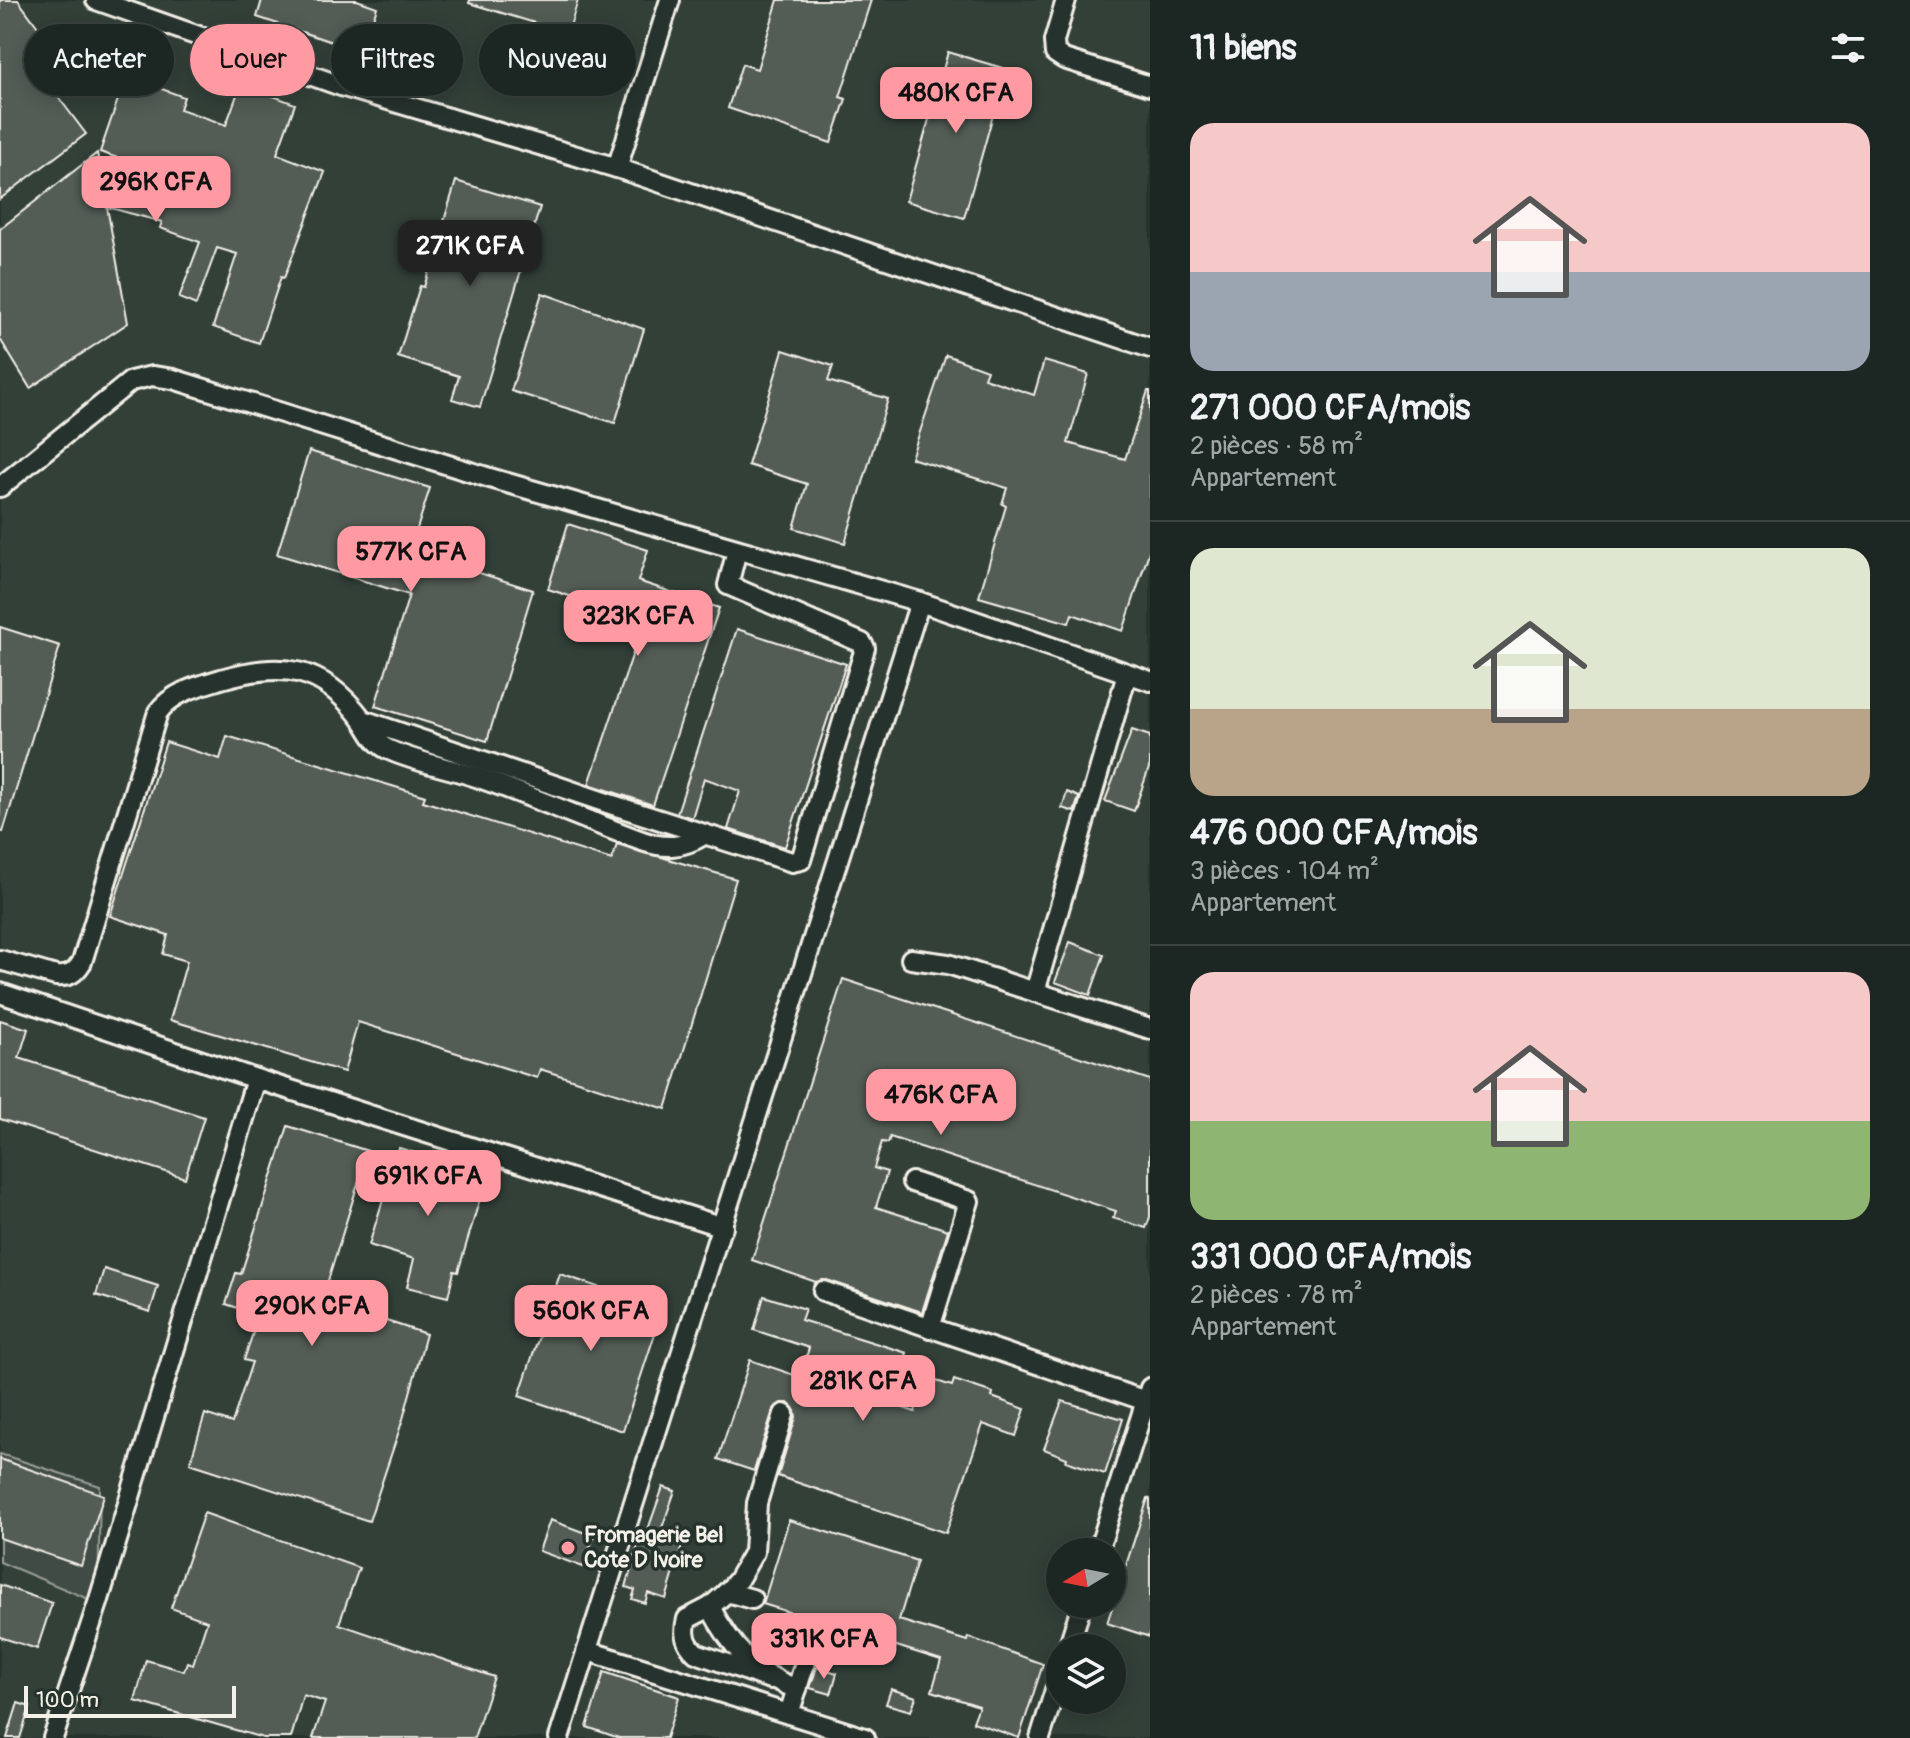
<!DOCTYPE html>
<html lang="fr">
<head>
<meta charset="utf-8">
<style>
	body { margin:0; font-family:Pangolin,sans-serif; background:#29322f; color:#f1f3f6; height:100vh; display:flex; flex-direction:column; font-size:30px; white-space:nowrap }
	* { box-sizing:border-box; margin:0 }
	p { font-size:26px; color:#a0a5a5 }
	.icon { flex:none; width:44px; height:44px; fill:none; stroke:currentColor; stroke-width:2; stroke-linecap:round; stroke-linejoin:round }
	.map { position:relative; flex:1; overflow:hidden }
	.sheet { display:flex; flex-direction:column; background:#1c2622; width:760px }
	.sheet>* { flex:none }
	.guide { position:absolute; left:24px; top:24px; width:760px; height:72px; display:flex; gap:16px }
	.needle { width:52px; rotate:260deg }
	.fabs { position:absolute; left:1046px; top:1538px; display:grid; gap:16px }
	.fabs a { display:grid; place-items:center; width:80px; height:80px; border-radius:50%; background:#1c2622; box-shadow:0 4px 20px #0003,0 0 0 2px #3a4340; font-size:40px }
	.scale { position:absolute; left:24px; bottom:20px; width:212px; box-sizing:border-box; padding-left:8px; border:4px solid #f4f1e8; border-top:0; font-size:22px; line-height:28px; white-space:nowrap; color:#f4f1e8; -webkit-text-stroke:6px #26332d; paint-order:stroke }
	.price { position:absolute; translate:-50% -68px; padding:0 18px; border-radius:16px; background:#ff9aa2; color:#111; font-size:26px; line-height:52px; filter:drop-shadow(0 2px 4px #0008) }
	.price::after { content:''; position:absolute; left:50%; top:48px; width:24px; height:18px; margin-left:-12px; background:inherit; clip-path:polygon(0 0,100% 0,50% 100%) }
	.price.on { background:#222; color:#fff }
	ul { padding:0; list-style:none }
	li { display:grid; align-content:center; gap:16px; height:424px; padding:0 40px }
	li+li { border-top:2px solid #3a4340 }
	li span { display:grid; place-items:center; height:248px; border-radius:24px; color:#555 }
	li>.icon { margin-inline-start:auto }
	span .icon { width:144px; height:144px; fill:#fffc; stroke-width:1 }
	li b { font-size:34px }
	h2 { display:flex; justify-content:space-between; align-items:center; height:96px; padding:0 40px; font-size:34px }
	.chip { padding:0 28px; border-radius:36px; background:#1c2622; box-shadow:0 4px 20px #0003,0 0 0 2px #3a4340; font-size:28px; line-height:72px }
	.chip.on { background:#ff9aa2; color:#111 }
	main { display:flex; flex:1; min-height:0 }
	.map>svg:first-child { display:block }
</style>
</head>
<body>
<main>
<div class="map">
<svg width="1150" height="1738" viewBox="0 0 1150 1738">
	<rect width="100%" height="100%" fill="#26332d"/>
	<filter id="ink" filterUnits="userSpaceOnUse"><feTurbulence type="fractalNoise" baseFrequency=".0125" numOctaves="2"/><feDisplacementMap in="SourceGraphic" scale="16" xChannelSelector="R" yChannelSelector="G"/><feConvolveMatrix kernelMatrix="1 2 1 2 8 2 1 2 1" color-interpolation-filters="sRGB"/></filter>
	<g filter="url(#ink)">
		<path fill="#333f39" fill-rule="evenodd" d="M0 0H1150V1738H0ZM1060 1552H1112V1604H1060ZM1060 1648H1112V1700H1060Z"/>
		<path fill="#414b45" stroke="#9a9e96" stroke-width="2" d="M0 1454 100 1486 98 1603 0 1562Z"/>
		<g fill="#525c55" stroke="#f4f1e8" stroke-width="2">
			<path d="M0 0H18L73 75 53 90 86 134 0 199Z"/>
			<path d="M262 0H357L377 7 362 52 257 17Z"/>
			<path d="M470 0H578L568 33 469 3Z"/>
			<path d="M778 0H871L840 97 846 99 831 143 728 108 742 64 757 69Z"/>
			<path d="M948 52 1006 69 964 218 906 201Z"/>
			<path d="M126 76 184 97 180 109 226 125 241 84 295 104 277 154 325 172 284 278 281 277 259 343 213 327 237 254 217 248 196 305 179 298 200 242 160 228 162 222 107 207 128 323 30 388 0 339V229L97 153 102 180 161 197 169 175 100 152Z"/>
			<path d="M456 181 540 207 480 407 452 399 459 376 398 357 420 286 424 287Z"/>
			<path d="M542 293 644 329 615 423 511 391Z"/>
			<path d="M783 350 833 366 828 381 888 399 845 543 794 528 807 484 748 465Z"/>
			<path d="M946 355 987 370 984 378 1034 395 1044 361 1088 374 1068 443 1125 459 1148 391H1150V549L1123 631 1072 614 1069 623 979 597 1006 506 1002 504 1007 488 911 458Z"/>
			<path d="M309 451 430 488 410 551 533 590 487 741 375 706 409 595 277 554Z"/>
			<path d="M568 524 648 550 638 581 719 608 653 805 589 784 644 620 548 589Z"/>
			<path d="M0 627 60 646 3 832 0 831Z"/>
			<path d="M737 629 846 664 785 847 728 829 740 791 704 778 692 818 677 813Z"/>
			<path d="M1132 730 1150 736V765L1134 811 1105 801Z"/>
			<path d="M227 736 425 796 423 801 612 860 617 844 736 879 666 1109 540 1069 537 1078 358 1022 344 1072 170 1020 187 961 163 954 168 935 110 916 166 742 220 759Z"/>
			<path d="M1067 792 1079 797 1074 812 1062 808Z"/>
			<path d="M1070 942 1104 955 1090 995 1055 982Z"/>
			<path d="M843 979 1150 1080V1217L1146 1228 1113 1218 1116 1211 890 1137 888 1143 882 1142 874 1168 887 1172 876 1207 948 1230 922 1312 827 1280 816 1282 752 1260Z"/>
			<path d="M0 1020 28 1029 19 1058 204 1117 185 1178 0 1119Z"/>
			<path d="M288 1126 368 1151 322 1300 426 1334 403 1419 369 1521 190 1463 205 1414 232 1423 252 1362 244 1360 259 1315 226 1304 236 1273 241 1274Z"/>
			<path d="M399 1148 487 1175 458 1272 454 1271 448 1297 407 1287 414 1259 369 1245Z"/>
			<path d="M104 1269 158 1286 150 1312 96 1295Z"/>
			<path d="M560 1274 663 1309 623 1431 519 1396Z"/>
			<path d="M764 1296 805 1309 801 1320 907 1353 892 1404 915 1412 924 1377 952 1386 954 1380 993 1393 992 1397 1025 1409 1016 1436 983 1424 946 1533 778 1476 796 1417 795 1411 788 1403H781L773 1410 754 1471 718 1459 750 1360 800 1377 809 1348 754 1330Z"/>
			<path d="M1062 1401 1123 1419 1105 1474 1066 1461 1067 1458 1044 1449Z"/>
			<path d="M0 1459 104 1495 81 1566 0 1538Z"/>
			<path d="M663 1487 675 1491 658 1539 682 1546 666 1599 648 1593 645 1603 632 1599 635 1590 626 1587 641 1534 646 1535Z"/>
			<path d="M1148 1498 1150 1499V1637L1107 1623Z"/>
			<path d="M204 1513 359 1568 339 1624 494 1677 474 1738H313L325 1702 303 1695 291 1738H263L135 1701 146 1660 184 1671 187 1662 193 1664 207 1621 171 1608Z"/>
			<path d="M550 1520 594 1536 583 1567 539 1551Z"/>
			<path d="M789 1520 917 1561 899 1620 967 1641 968 1637 1043 1664 1019 1738 973 1722 979 1706 932 1691 941 1660 763 1604Z"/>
			<path d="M0 1585 52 1603 37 1649 0 1637Z"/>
			<path d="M817 1667 837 1673 831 1694 810 1688Z"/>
			<path d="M604 1672 679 1697 666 1738H619L587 1727Z"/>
			<path d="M891 1689 916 1697 911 1711 886 1704Z"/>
			<path d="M18 1703 30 1707 20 1738H7Z"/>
		</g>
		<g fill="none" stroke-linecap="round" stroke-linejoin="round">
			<g stroke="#f4f1e8" stroke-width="24">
				<g id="minor">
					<path d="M96 0 341 86 617 168 1150 348"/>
					<path d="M1066 0 1054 41 1055 53 1064 59 1150 86"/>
					<path d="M617 168 670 0"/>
					<path d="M0 487 131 381 152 376 173 379 490 478 920 602 1150 681"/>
					<path d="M363 720 613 805 792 862 801 860 865 648 862 643 728 585 737 550"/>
					<path d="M911 959 948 964 1150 1029"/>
					<path d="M0 960 56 976C70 977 75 973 82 962L158 712C173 692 198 686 221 679 282 662 321 665 362 719 371 731 374 743 389 750 418 763 452 768 482 779 536 798 588 821 642 841 666 849 682 848 704 835"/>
					<path d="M1035 992 1127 674"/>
					<path d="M0 993 256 1079 723 1227"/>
					<path d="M912 1182 969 1201 930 1328"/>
					<path d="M823 1291 1146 1401"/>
					<path d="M1098 1552 1150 1388"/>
					<path d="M727 1592 752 1599"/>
					<path d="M710 1607C731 1647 754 1673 797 1689"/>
					<path d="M1068 1648 1082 1604"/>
					<path d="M588 1651 865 1738"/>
					<path d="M770 1679 696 1653C685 1643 683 1633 687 1619L710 1607 727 1592 738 1580 754 1552 757 1503 784 1414"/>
					<path d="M789 1714 813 1637"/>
					<path d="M53 1738 98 1603 256 1079"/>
					<path d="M559 1738 920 602"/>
					<path d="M1040 1738 1060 1674"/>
				</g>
			</g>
			<use href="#minor" stroke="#26332d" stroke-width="18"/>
		</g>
	</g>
	<circle fill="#ff9aa2" stroke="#26332d" stroke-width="3" cx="568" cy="1548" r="8"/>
	<g text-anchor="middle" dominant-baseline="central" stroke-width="7" stroke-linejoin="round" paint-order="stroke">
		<g font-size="22" font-weight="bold" fill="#f4f1e8" stroke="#26332d" text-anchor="start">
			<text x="584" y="1535">Fromagerie Bel<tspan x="584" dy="25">Cote D Ivoire</tspan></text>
		</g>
	</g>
</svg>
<div class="fabs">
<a><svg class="needle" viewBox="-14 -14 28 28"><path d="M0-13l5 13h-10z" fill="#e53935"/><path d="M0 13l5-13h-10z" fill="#a0a5a5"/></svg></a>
<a><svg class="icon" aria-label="layers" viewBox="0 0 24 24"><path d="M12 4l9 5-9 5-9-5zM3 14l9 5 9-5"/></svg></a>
</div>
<div class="scale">100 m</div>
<b class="price" style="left:956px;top:135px">480K CFA</b>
<b class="price" style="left:156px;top:224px">296K CFA</b>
<b class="price on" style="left:470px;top:288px">271K CFA</b>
<b class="price" style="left:411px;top:594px">577K CFA</b>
<b class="price" style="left:638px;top:658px">323K CFA</b>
<b class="price" style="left:941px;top:1137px">476K CFA</b>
<b class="price" style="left:428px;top:1218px">691K CFA</b>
<b class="price" style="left:312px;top:1348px">290K CFA</b>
<b class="price" style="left:591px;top:1353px">560K CFA</b>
<b class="price" style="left:863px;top:1423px">281K CFA</b>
<b class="price" style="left:824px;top:1681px">331K CFA</b>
<div class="guide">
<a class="chip">Acheter</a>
<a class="chip on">Louer</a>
<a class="chip">Filtres</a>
<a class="chip">Nouveau</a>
</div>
</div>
<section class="sheet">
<h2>11 biens<svg class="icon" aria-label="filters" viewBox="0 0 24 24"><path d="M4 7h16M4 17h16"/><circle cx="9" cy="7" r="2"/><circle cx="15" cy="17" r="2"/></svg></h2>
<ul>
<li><span style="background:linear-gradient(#f6c9c9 60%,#9aa5b1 0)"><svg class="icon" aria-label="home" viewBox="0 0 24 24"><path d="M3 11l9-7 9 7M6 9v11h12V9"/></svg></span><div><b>271 000 CFA/mois</b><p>2 pièces · 58 m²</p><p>Appartement</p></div></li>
<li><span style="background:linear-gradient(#dfe7d0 65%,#b9a48a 0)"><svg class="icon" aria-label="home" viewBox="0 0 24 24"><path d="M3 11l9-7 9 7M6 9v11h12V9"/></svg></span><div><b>476 000 CFA/mois</b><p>3 pièces · 104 m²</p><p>Appartement</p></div></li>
<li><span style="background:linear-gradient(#f6c9c9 60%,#8fb573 0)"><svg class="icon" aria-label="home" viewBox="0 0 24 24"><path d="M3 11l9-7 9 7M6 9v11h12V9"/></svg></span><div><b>331 000 CFA/mois</b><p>2 pièces · 78 m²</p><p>Appartement</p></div></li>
</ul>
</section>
</main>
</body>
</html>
